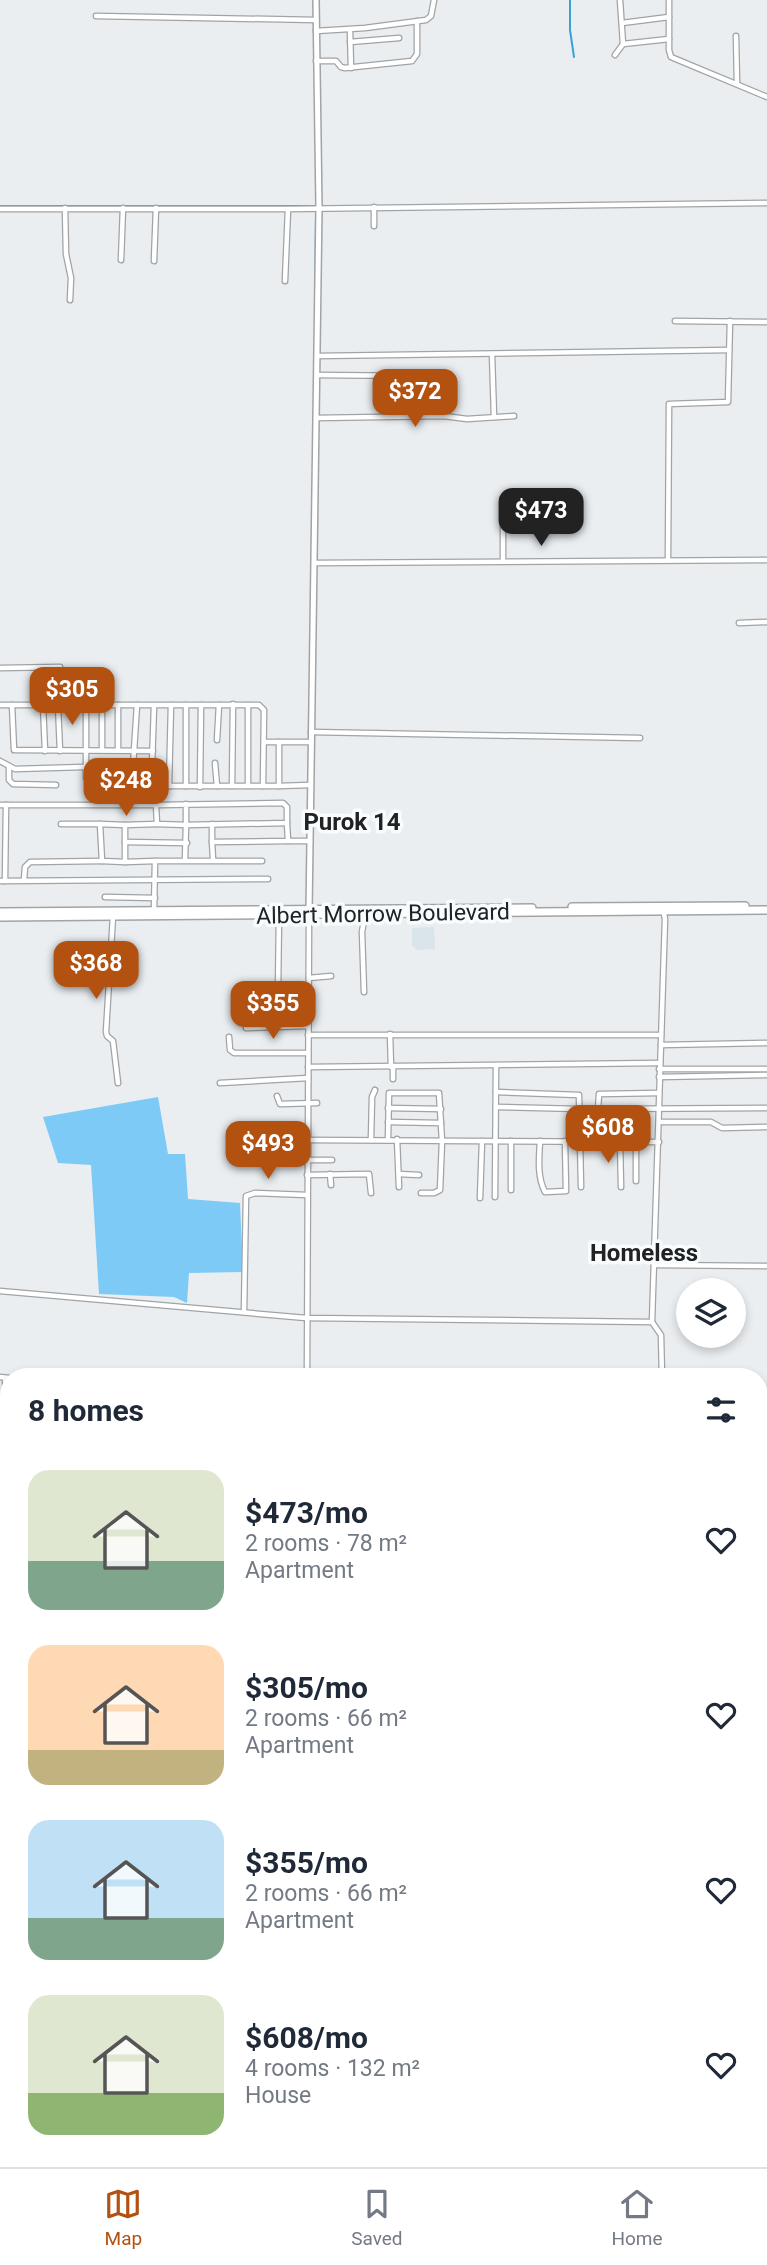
<!DOCTYPE html>
<html lang="en">
<head>
<meta charset="utf-8">
<style>
	body { margin:0; font-family:Roboto,sans-serif; background:#f6f6f7; color:#1f2937; height:100vh; display:flex; flex-direction:column; font-size:26px; white-space:nowrap }
	* { box-sizing:border-box; margin:0 }
	p { font-size:23px; color:#747a83 }
	.icon { flex:none; width:38px; height:38px; fill:none; stroke:currentColor; stroke-width:2; stroke-linecap:round; stroke-linejoin:round }
	.map { position:relative; flex:1; overflow:hidden }
	.panel { position:absolute; left:0px; top:1368px; width:768px; height:800px; display:flex; flex-direction:column; background:#fff; border-radius:28px 28px 0 0; box-shadow:0 4px 10px #0003 }
	.panel>* { flex:none }
	.tools { position:absolute; left:676px; top:1278px; display:grid; gap:14px }
	.tools a { display:grid; place-items:center; width:70px; height:70px; border-radius:50%; background:#fff; box-shadow:0 4px 10px #0003; font-size:35px }
	.price { position:absolute; translate:-50% -60px; padding:0 16px; border-radius:14px; background:#b25110; color:#fff; font-size:23px; line-height:46px; filter:drop-shadow(0 2px 4px #0008) }
	.price::after { content:''; position:absolute; left:50%; top:42px; width:21px; height:16px; margin-left:-10px; background:inherit; clip-path:polygon(0 0,100% 0,50% 100%) }
	.price.current { background:#222; color:#fff }
	ul { padding:0; list-style:none }
	li { display:flex; align-items:center; gap:21px; height:175px; padding:0 28px }
	li span { display:grid; place-items:center; flex:none; width:196px; height:140px; border-radius:21px; color:#555 }
	li>.icon { margin-inline-start:auto }
	span .icon { width:84px; height:84px; fill:#fffc; stroke-width:1 }
	li b { font-size:30px }
	h2 { display:flex; justify-content:space-between; align-items:center; height:84px; padding:0 28px; font-size:30px }
	.tab-bar { display:flex; justify-content:space-around; align-items:center; height:98px; border-top:2px solid #e0e1e3; background:#fff; font-size:19px; color:#747a83 }
	.tab-bar a { display:grid; justify-items:center; gap:4px }
	.tab-bar .current { color:#b25110 }
	.map>svg:first-child { display:block }
</style>
</head>
<body>
<div class="map">
<svg width="767" height="2167" viewBox="0 0 767 2167">
	<rect width="100%" height="100%" fill="#eaeef1"/>
	<path fill="#d9e4eb" d="M434 927 435 949 418 950 412 946V928Z"/>
	<path fill="#8fd3fb" d="M486 2160 483 2167H317V2165Z"/>
	<g fill="#7ecaf6">
		<path d="M158 1097 168 1154H185L188 1199 240 1203 243 1272 189 1273 187 1303 174 1297 99 1294 91 1165 58 1163 43 1117Z"/>
		<path d="M0 1651 9 1652V1723L0 1720Z"/>
	</g>
	<g fill="none" stroke-linecap="round" stroke-linejoin="round">
		<g stroke="#38a2d7" stroke-width="2">
			<path d="M570 0V30L574 57"/>
			<path d="M0 206H316"/>
			<path d="M315 334 316 213"/>
			<path d="M310 646 311 620"/>
			<path d="M306 1076V1063"/>
			<path d="M306 1100V1092"/>
			<path d="M306 1126V1106"/>
			<path d="M306 1152V1132"/>
			<path d="M306 1159V1185"/>
			<path d="M760 1453 767 1434"/>
			<path d="M305 2160 306 2167"/>
		</g>
		<g stroke="#a0a4a6" stroke-width="7">
			<g id="minor">
				<path d="M669 0V50L671 57 767 97"/>
				<path d="M96 16 316 20"/>
				<path d="M622 23 669 17"/>
				<path d="M350 30 351 68"/>
				<path d="M316 31 365 28 426 20 431 16 434 0"/>
				<path d="M736 36 737 84"/>
				<path d="M350 42 399 38"/>
				<path d="M623 44 669 39"/>
				<path d="M615 55 623 44 620 0"/>
				<path d="M316 61H336L341 67 345 68 412 61 417 54V21"/>
				<path d="M374 207V226"/>
				<path d="M65 208 66 254 71 278 70 300"/>
				<path d="M0 209H288L767 203"/>
				<path d="M121 260 123 208"/>
				<path d="M154 261 156 208"/>
				<path d="M285 281 288 209"/>
				<path d="M675 321 767 322"/>
				<path d="M492 354 494 417"/>
				<path d="M317 356 729 350"/>
				<path d="M317 375 419 376"/>
				<path d="M316 418 444 416 467 419 514 416"/>
				<path d="M668 560 669 404 728 402 730 321"/>
				<path d="M503 561V516"/>
				<path d="M315 563 767 560"/>
				<path d="M739 623 767 622"/>
				<path d="M0 668 60 667"/>
				<path d="M0 705H259L264 710 263 786"/>
				<path d="M12 705 14 750 153 751"/>
				<path d="M43 705 45 751"/>
				<path d="M58 705 60 751"/>
				<path d="M86 705V778L92 783 117 782 153 790 169 786H279V742"/>
				<path d="M102 705V750"/>
				<path d="M118 705V750"/>
				<path d="M137 705 133 766 138 787"/>
				<path d="M311 732 640 738"/>
				<path d="M217 740 219 705"/>
				<path d="M264 742H311"/>
				<path d="M0 761 15 769 152 765 154 706"/>
				<path d="M215 763 217 786"/>
				<path d="M9 767V780L13 784 56 785"/>
				<path d="M169 786 171 705"/>
				<path d="M186 786V705"/>
				<path d="M232 786 233 704"/>
				<path d="M248 786V705"/>
				<path d="M279 786 310 785"/>
				<path d="M200 787 201 705"/>
				<path d="M0 805H156L152 797V765"/>
				<path d="M61 824H100"/>
				<path d="M212 824V842"/>
				<path d="M125 825 100 824 102 861 125 862"/>
				<path d="M288 841H310"/>
				<path d="M125 842 187 843"/>
				<path d="M213 859 212 842 288 841 287 823"/>
				<path d="M185 860 186 825 287 823V807L283 803 159 805H156L157 824 186 825V804"/>
				<path d="M155 861 125 862V825L157 824"/>
				<path d="M24 880 25 867 30 862 102 861"/>
				<path d="M0 881 268 879"/>
				<path d="M5 881 6 805"/>
				<path d="M105 897 155 898"/>
				<path d="M154 910 155 861H262"/>
				<path d="M113 916 106 1032 107 1036 113 1041 118 1083"/>
				<path d="M88 963 110 964"/>
				<path d="M309 978 331 976"/>
				<path d="M278 990 279 915"/>
				<path d="M364 992 362 932 365 915"/>
				<path d="M246 1028 308 1026"/>
				<path d="M390 1034 391 1067"/>
				<path d="M308 1035H661"/>
				<path d="M229 1037 230 1050 234 1053H308"/>
				<path d="M661 1045 767 1043"/>
				<path d="M308 1067 660 1063"/>
				<path d="M659 1069H767"/>
				<path d="M659 1077 767 1075"/>
				<path d="M393 1079V1067"/>
				<path d="M220 1083 308 1078"/>
				<path d="M496 1092 579 1095 581 1187"/>
				<path d="M277 1096 280 1104 317 1103"/>
				<path d="M496 1107 580 1109"/>
				<path d="M388 1108 441 1109"/>
				<path d="M596 1109 767 1108"/>
				<path d="M636 1109V1181"/>
				<path d="M388 1122 441 1123"/>
				<path d="M659 1122H711L722 1128 767 1127"/>
				<path d="M287 1130H307"/>
				<path d="M371 1139 372 1097 375 1090"/>
				<path d="M388 1139 389 1093H439L442 1141 440 1190 434 1193H421"/>
				<path d="M397 1139 399 1187"/>
				<path d="M308 1140 659 1142"/>
				<path d="M511 1141V1190"/>
				<path d="M540 1141C539 1158 537 1177 545 1192L566 1191 565 1141"/>
				<path d="M596 1141 599 1094 659 1093"/>
				<path d="M620 1142 621 1187"/>
				<path d="M239 1156 308 1157"/>
				<path d="M308 1160H332"/>
				<path d="M330 1174 331 1185"/>
				<path d="M399 1174 419 1175"/>
				<path d="M307 1175 369 1174 371 1193"/>
				<path d="M495 1197 496 1066"/>
				<path d="M480 1198 482 1141"/>
				<path d="M654 1265 767 1266"/>
				<path d="M0 1291 306 1318 652 1322"/>
				<path d="M244 1312 246 1196 255 1193 307 1195"/>
				<path d="M0 1377 9 1378"/>
				<path d="M307 1377 309 915"/>
				<path d="M662 1377 661 1335 652 1322 665 919 663 909"/>
				<path d="M5 1378 7 1420"/>
				<path d="M0 1439H9"/>
				<path d="M0 1479H9"/>
				<path d="M0 1552H9"/>
				<path d="M760 1576H767"/>
				<path d="M0 1760 9 1761"/>
				<path d="M760 1779 767 1778"/>
				<path d="M760 1797H767"/>
				<path d="M763 1797 764 1834"/>
				<path d="M760 1852H767"/>
				<path d="M760 1974H767"/>
				<path d="M0 1999H9"/>
				<path d="M0 2090H9"/>
				<path d="M0 2110H9"/>
				<path d="M0 2129H9"/>
				<path d="M0 2149H9"/>
			</g>
		</g>
		<g stroke="#a0a4a6" stroke-width="8">
			<path id="tertiary" d="M309 912 319 208 316 0"/>
		</g>
		<g stroke="#a0a4a6" stroke-width="9">
			<g id="primary">
				<path d="M760 1497 767 1477"/>
				<path d="M501 2167 504 2160"/>
			</g>
		</g>
		<g stroke="#a0a4a6" stroke-width="10">
			<g id="trunk">
				<path d="M572 907 745 906"/>
				<path d="M0 912 532 908"/>
				<path d="M0 917 767 910"/>
			</g>
		</g>
		<use href="#minor" stroke="#fff" stroke-width="4.5"/>
		<use href="#tertiary" stroke="#fff" stroke-width="5"/>
		<use href="#primary" stroke="#fff" stroke-width="6"/>
		<use href="#trunk" stroke="#fff" stroke-width="7"/>
	</g>
	<g text-anchor="middle" dominant-baseline="central" stroke-width="7" stroke-linejoin="round" paint-order="stroke">
		<g font-size="23" fill="#202223" stroke="#f8fcfe">
			<text transform="translate(383 914) rotate(-1)">Albert Morrow Boulevard</text>
		</g>
		<g font-size="24" font-weight="bold" fill="#202223" stroke="#f8fcfe">
			<text x="352" y="822">Purok 14</text>
			<text x="644" y="1253">Homeless</text>
		</g>
	</g>
</svg>
<div class="tools">
<a><svg class="icon" aria-label="layers" viewBox="0 0 24 24"><path d="M12 4l9 5-9 5-9-5zM3 14l9 5 9-5"/></svg></a>
</div>
<b class="price" style="left:415px;top:429px">$372</b>
<b class="price current" style="left:541px;top:548px">$473</b>
<b class="price" style="left:72px;top:727px">$305</b>
<b class="price" style="left:126px;top:818px">$248</b>
<b class="price" style="left:96px;top:1001px">$368</b>
<b class="price" style="left:273px;top:1041px">$355</b>
<b class="price" style="left:608px;top:1165px">$608</b>
<b class="price" style="left:268px;top:1181px">$493</b>
<section class="panel">
<h2>8 homes<svg class="icon" aria-label="filters" viewBox="0 0 24 24"><path d="M4 7h16M4 17h16"/><circle cx="9" cy="7" r="2"/><circle cx="15" cy="17" r="2"/></svg></h2>
<ul>
<li><span style="background:linear-gradient(#dfe7d0 65%,#7fa58c 0)"><svg class="icon" aria-label="home" viewBox="0 0 24 24"><path d="M3 11l9-7 9 7M6 9v11h12V9"/></svg></span><div><b>$473/mo</b><p>2 rooms · 78 m²</p><p>Apartment</p></div><svg class="icon" aria-label="heart" viewBox="0 0 24 24"><path d="M12 20l-8-8c-3-5 5-10 8-4 3-6 11-1 8 4z"/></svg></li>
<li><span style="background:linear-gradient(#ffd9b3 75%,#c2b280 0)"><svg class="icon" aria-label="home" viewBox="0 0 24 24"><path d="M3 11l9-7 9 7M6 9v11h12V9"/></svg></span><div><b>$305/mo</b><p>2 rooms · 66 m²</p><p>Apartment</p></div><svg class="icon" aria-label="heart" viewBox="0 0 24 24"><path d="M12 20l-8-8c-3-5 5-10 8-4 3-6 11-1 8 4z"/></svg></li>
<li><span style="background:linear-gradient(#bfe0f5 70%,#7fa58c 0)"><svg class="icon" aria-label="home" viewBox="0 0 24 24"><path d="M3 11l9-7 9 7M6 9v11h12V9"/></svg></span><div><b>$355/mo</b><p>2 rooms · 66 m²</p><p>Apartment</p></div><svg class="icon" aria-label="heart" viewBox="0 0 24 24"><path d="M12 20l-8-8c-3-5 5-10 8-4 3-6 11-1 8 4z"/></svg></li>
<li><span style="background:linear-gradient(#dfe7d0 70%,#8fb573 0)"><svg class="icon" aria-label="home" viewBox="0 0 24 24"><path d="M3 11l9-7 9 7M6 9v11h12V9"/></svg></span><div><b>$608/mo</b><p>4 rooms · 132 m²</p><p>House</p></div><svg class="icon" aria-label="heart" viewBox="0 0 24 24"><path d="M12 20l-8-8c-3-5 5-10 8-4 3-6 11-1 8 4z"/></svg></li>
</ul>
</section>
</div>
<nav class="tab-bar">
<a class="current"><svg class="icon" aria-label="map" viewBox="0 0 24 24"><path d="M3 6l6-2 6 2 6-2v14l-6 2-6-2-6 2zM9 4v14M15 6v14"/></svg>Map</a>
<a><svg class="icon" aria-label="saved" viewBox="0 0 24 24"><path d="M7 4h10v16l-5-4-5 4z"/></svg>Saved</a>
<a><svg class="icon" aria-label="home" viewBox="0 0 24 24"><path d="M3 11l9-7 9 7M6 9v11h12V9"/></svg>Home</a>
</nav>
</body>
</html>
